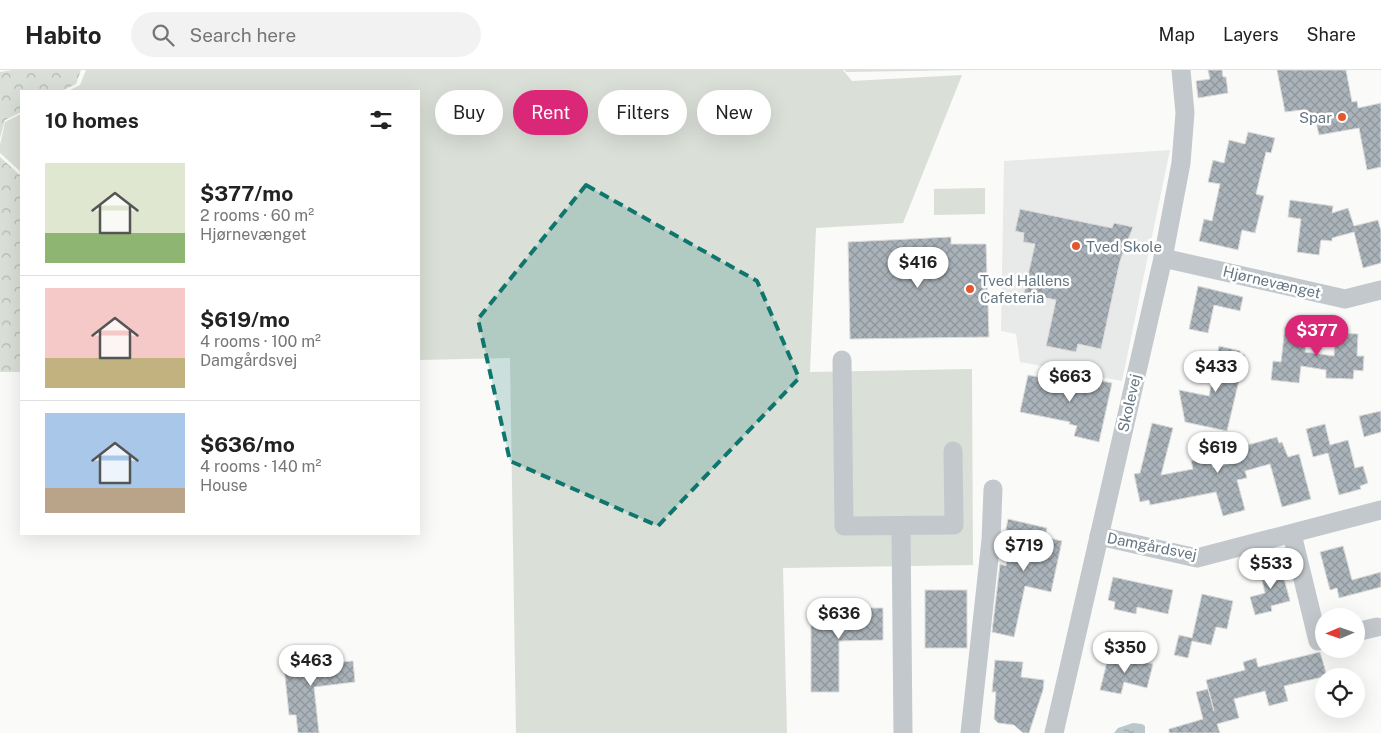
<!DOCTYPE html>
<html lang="en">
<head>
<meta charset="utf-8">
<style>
	body { margin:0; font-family:"Public Sans",sans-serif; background:#f2f2f2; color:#222; height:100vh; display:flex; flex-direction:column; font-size:19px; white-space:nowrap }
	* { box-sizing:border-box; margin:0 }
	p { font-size:16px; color:#767676 }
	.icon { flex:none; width:28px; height:28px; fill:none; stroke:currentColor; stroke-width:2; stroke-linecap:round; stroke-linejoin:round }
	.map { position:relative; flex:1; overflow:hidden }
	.drawer { position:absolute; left:20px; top:20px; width:400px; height:445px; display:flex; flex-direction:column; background:#fff; border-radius:0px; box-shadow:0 5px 20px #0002 }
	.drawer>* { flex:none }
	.banner { position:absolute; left:435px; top:20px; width:475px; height:45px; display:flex; gap:10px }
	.needle { width:32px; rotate:268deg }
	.controls { position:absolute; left:1315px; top:538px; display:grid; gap:10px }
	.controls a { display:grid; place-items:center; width:50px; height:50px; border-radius:50%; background:#fff; box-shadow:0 5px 20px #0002; font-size:25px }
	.price { position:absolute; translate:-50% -42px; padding:0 11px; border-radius:18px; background:#fff; color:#222; font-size:16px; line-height:32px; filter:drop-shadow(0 1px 2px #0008) }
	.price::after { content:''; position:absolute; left:50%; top:30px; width:15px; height:11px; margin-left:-8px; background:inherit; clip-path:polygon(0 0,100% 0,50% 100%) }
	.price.current { background:#db2777; color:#fff }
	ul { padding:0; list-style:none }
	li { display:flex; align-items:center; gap:15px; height:125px; padding:0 25px }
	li+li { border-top:1px solid #e0e0e0 }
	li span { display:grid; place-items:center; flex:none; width:140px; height:100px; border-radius:0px; color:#555 }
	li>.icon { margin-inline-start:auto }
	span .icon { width:60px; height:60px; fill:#fffc; stroke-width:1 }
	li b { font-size:21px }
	h2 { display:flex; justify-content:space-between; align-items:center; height:60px; padding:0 25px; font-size:21px }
	.chip { padding:0 18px; border-radius:22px; background:#fff; box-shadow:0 5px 20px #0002; font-size:18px; line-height:45px }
	.chip.current { background:#db2777; color:#fff }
	header { display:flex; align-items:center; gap:30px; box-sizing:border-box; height:70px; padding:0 25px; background:#fff; border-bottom:1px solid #e0e0e0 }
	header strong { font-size:24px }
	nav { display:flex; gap:28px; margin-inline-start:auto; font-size:18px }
	.search { width:350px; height:45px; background:#f2f2f2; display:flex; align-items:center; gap:12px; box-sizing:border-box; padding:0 18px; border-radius:28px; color:#767676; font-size:19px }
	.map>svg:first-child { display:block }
</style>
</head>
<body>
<header>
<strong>Habito</strong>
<div class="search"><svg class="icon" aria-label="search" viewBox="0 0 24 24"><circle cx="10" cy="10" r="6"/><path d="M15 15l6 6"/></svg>Search here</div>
<nav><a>Map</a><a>Layers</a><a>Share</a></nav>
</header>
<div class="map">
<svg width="1381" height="663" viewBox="0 0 1381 663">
	<defs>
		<pattern id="forest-crowns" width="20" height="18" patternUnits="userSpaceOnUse" patternTransform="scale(1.25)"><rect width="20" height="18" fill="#dadfd7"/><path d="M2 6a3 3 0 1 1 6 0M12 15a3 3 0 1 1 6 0" fill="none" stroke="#b4b9b4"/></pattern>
		<pattern id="water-ripples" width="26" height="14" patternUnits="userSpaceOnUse" patternTransform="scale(1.25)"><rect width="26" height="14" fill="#bbc7cb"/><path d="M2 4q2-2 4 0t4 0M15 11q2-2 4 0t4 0" fill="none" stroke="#9ca6aa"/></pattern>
		<pattern id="building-cross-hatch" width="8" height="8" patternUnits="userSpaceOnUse" patternTransform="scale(1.25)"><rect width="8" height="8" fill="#aab3b9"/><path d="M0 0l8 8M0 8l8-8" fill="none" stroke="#8e969c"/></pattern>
	</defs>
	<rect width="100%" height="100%" fill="#fafaf8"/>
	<path fill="#e8e9e9" d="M1170 80 1122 311 1020 292 1016 264 1001 261 1004 91Z"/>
	<g fill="#dadfd7">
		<path d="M86 0H843L852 11 962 5 903 153 816 158 810 302 972 299 973 495 783 498 787 663H516L510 288 419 290V21H68L80 15Z"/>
		<path d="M21 44V102L0 83V75L5 52Z"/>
		<path d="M985 118V144L934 145V119Z"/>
	</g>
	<g fill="url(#forest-crowns)">
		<path d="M12 0H81L76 14 62 21H21V42L5 50 0 68V2Z"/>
		<path d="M845 0H971L846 2Z"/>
		<path d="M0 87 21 106V302H0Z"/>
	</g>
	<path fill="url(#water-ripples)" d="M1133 653 1142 654 1145 656V663H1114L1118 658Z"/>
	<g fill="url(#building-cross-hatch)" stroke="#dcdcda">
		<path d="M1208 0H1222L1223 7H1226L1228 23 1198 28 1196 11 1210 9Z"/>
		<path d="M1277 0H1346L1352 32 1357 31 1358 38 1381 33V97L1367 100 1359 58 1319 65 1316 52 1304 55 1301 40 1285 42Z"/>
		<path d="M1248 62 1275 68 1271 83 1266 82 1256 124 1264 126 1255 163 1242 160 1238 180 1199 171 1204 149 1212 151 1220 114 1208 112 1213 90 1224 93 1229 70 1245 74Z"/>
		<path d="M1290 130 1333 136 1332 143 1348 138 1354 156 1378 150 1381 161V193L1363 198 1354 162 1332 168V171L1321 170 1319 185 1297 182 1301 149 1288 147Z"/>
		<path d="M1020 139 1112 158 1114 153 1133 157 1120 191 1101 279 1078 274 1076 282 1046 276 1056 230 1024 223 1035 174 1023 172 1024 163 1015 161Z"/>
		<path d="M951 167V174H986L989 267 850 269 848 172Z"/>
		<path d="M1198 216 1243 227 1240 241 1214 235 1208 263 1189 259Z"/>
		<path d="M1285 257 1308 260 1305 282 1334 286 1335 263 1358 264 1357 286H1364L1363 301 1354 300 1353 309 1326 308V300L1301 296 1299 313 1271 310 1273 291 1281 292Z"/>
		<path d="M1219 276 1240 281V284L1245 285 1227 361 1185 352 1179 320 1209 326Z"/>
		<path d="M1028 305 1071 314 1073 305 1112 313 1099 372 1074 366 1077 356 1069 354 1070 352 1020 342Z"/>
		<path d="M1381 341V362L1364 367 1359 346Z"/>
		<path d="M1152 353 1173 358 1161 405 1193 399 1191 391 1209 388 1213 398 1241 391 1239 382 1229 380 1277 367 1279 373 1282 372 1288 387 1299 384 1311 429 1282 437 1270 394 1245 401 1247 408 1237 410 1245 440 1223 446 1216 422 1150 435 1149 430 1140 432 1134 404 1140 403Z"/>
		<path d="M1325 354 1330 375 1348 370 1355 398 1363 396 1368 413 1360 416 1361 419 1339 425 1328 383 1313 387 1306 359Z"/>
		<path d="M1008 449 1047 458 1045 467 1062 471 1051 522 1025 516 1014 567 992 562 1000 494 1006 496 1012 465 1005 464Z"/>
		<path d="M1343 476 1352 510 1381 502V517L1339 528 1337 518 1330 520 1320 482Z"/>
		<path d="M1280 493 1290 531 1271 536 1272 541 1255 545 1250 527 1265 523 1259 498Z"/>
		<path d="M1113 507 1173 520 1168 544 1137 537 1136 544 1114 539 1115 532 1108 530Z"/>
		<rect x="925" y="520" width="42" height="58"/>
		<path d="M1202 524 1233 531 1227 559 1216 557 1211 575 1192 571 1188 588 1174 585 1179 565 1192 568Z"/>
		<path d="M811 538H883V570L839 571V622H811Z"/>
		<path d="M1320 582 1327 606 1284 616 1288 631 1269 636 1265 621 1234 629 1239 648 1217 654 1220 663H1169V659L1203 649 1196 622 1208 619 1214 641 1206 610 1245 600 1243 592 1256 588 1258 597Z"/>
		<path d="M303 584 304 595 353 591 355 612 314 617 319 663H298L296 645H289L283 586Z"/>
		<path d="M1109 584 1153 594 1147 618 1124 612 1121 624 1100 620Z"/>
		<path d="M995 590 1023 592 1021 607 1044 610 1043 620 1029 663H1023L1014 655 998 653 994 649 996 622H992Z"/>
	</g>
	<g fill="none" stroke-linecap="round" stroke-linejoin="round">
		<g stroke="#c3c8cc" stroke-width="19">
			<path d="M1163 188 1345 229 1381 220"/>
			<path d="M842 290 844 456 954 455 953 381"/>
			<path d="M901 456 903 663"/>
			<path d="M1292 464 1318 571 1324 570"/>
			<path d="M1099 466 1197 488 1381 440"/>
			<path d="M1356 562 1377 557"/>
			<path d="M970 663 991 470 993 419"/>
			<path d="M1054 663 1163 188 1181 93 1185 43 1181 0"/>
		</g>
	</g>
	<path fill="#0f766e" fill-opacity="0.2" stroke="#0f766e" stroke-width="4" stroke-dasharray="10 6" stroke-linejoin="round" d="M586 115 757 211 799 308 658 456 510 391 478 249Z"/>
	<g fill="#e4572e" stroke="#fff" stroke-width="2">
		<circle cx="1342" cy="47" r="5"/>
		<circle cx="1076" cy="176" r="5"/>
		<circle cx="970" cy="219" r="5"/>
	</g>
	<g text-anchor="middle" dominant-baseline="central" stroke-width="5" stroke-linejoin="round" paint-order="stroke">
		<g font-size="15" fill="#657683" stroke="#fff" text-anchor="start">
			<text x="1332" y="47" text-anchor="end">Spar</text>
			<text x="1086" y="176">Tved Skole</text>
			<text x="980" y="210">Tved Hallens<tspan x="980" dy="17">Cafeteria</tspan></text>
		</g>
		<g font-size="15" fill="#657683" stroke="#fff">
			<text transform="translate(1272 212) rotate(13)">Hjørnevænget</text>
			<text transform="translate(1129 333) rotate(-77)">Skolevej</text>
			<text transform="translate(1152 476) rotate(11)">Damgårdsvej</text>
		</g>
	</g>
</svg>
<div class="controls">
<a><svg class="needle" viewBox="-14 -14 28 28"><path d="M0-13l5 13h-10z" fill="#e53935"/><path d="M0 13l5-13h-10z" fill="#767676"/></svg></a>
<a><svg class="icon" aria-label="locate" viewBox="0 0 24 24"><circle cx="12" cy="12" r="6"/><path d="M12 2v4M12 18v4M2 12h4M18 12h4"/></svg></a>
</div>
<b class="price" style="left:918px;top:219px">$416</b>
<b class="price current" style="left:1317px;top:287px">$377</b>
<b class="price" style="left:1216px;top:323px">$433</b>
<b class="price" style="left:1070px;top:333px">$663</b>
<b class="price" style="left:1218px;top:404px">$619</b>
<b class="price" style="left:1024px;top:502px">$719</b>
<b class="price" style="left:1271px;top:520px">$533</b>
<b class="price" style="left:839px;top:570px">$636</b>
<b class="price" style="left:1125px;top:604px">$350</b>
<b class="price" style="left:311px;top:617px">$463</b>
<div class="banner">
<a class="chip">Buy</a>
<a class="chip current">Rent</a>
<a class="chip">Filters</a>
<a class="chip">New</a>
</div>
<section class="drawer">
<h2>10 homes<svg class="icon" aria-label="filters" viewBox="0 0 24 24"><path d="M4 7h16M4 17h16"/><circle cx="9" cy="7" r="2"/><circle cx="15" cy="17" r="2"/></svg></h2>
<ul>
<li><span style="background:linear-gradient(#dfe7d0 70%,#8fb573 0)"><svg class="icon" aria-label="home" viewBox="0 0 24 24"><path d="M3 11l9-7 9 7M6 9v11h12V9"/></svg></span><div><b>$377/mo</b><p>2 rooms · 60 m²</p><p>Hjørnevænget</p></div></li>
<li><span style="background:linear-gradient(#f6c9c9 70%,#c2b280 0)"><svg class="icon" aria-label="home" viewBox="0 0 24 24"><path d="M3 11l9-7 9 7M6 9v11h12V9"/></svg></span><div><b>$619/mo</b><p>4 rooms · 100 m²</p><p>Damgårdsvej</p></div></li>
<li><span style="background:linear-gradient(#a9c7e8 75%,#b9a48a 0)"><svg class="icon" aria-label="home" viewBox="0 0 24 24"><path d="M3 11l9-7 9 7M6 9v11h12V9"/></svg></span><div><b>$636/mo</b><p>4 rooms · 140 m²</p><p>House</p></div></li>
</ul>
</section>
</div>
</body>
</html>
